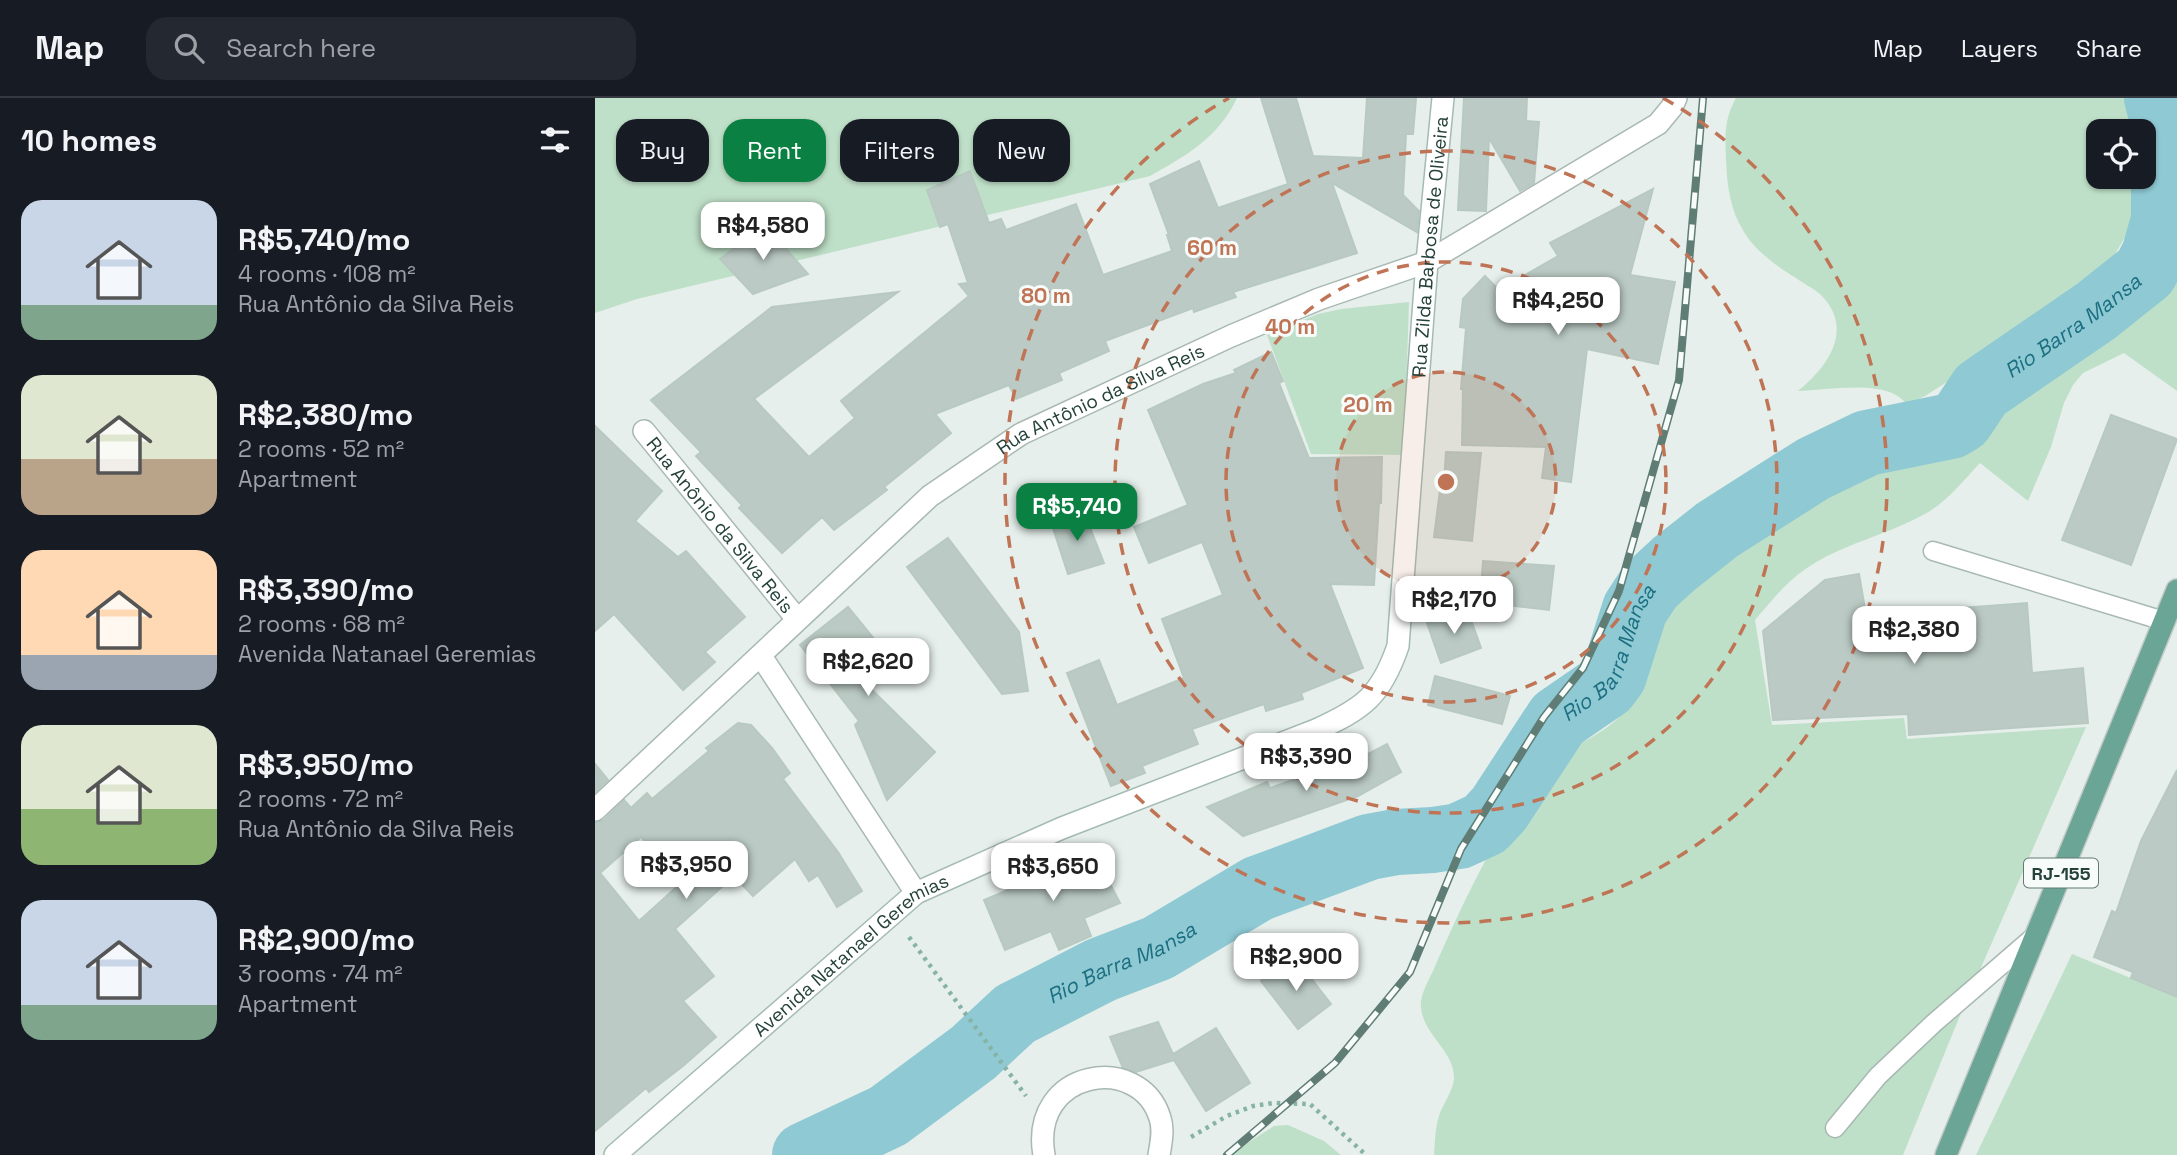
<!DOCTYPE html>
<html lang="en">
<head>
<meta charset="utf-8">
<style>
	body { margin:0; font-family:"Space Grotesk",sans-serif; background:#242831; color:#f1f3f6; height:100vh; display:flex; flex-direction:column; font-size:26px; white-space:nowrap }
	* { box-sizing:border-box; margin:0 }
	p { font-size:23px; color:#9ea1a6 }
	.icon { flex:none; width:38px; height:38px; fill:none; stroke:currentColor; stroke-width:2; stroke-linecap:round; stroke-linejoin:round }
	.map { position:relative; flex:1; overflow:hidden }
	.side { display:flex; flex-direction:column; background:#171b24; width:595px }
	.side>* { flex:none }
	.banner { position:absolute; left:21px; top:21px; width:665px; height:63px; display:flex; gap:14px }
	.tools { position:absolute; left:1491px; top:21px; display:grid; gap:14px }
	.tools a { display:grid; place-items:center; width:70px; height:70px; border-radius:14px; background:#171b24; box-shadow:0 2px 5px #0004; font-size:35px }
	.price { position:absolute; translate:-50% -60px; padding:0 16px; border-radius:14px; background:#fff; color:#222; font-size:23px; line-height:46px; filter:drop-shadow(0 2px 4px #0008) }
	.price::after { content:''; position:absolute; left:50%; top:42px; width:21px; height:16px; margin-left:-10px; background:inherit; clip-path:polygon(0 0,100% 0,50% 100%) }
	.price.current { background:#0b8043; color:#fff }
	ul { padding:0; list-style:none }
	li { display:flex; align-items:center; gap:21px; height:175px; padding:0 21px }
	li span { display:grid; place-items:center; flex:none; width:196px; height:140px; border-radius:21px; color:#555 }
	li>.icon { margin-inline-start:auto }
	span .icon { width:84px; height:84px; fill:#fffc; stroke-width:1 }
	li b { font-size:30px }
	h2 { display:flex; justify-content:space-between; align-items:center; height:84px; padding:0 21px; font-size:30px }
	.chip { padding:0 24px; border-radius:21px; background:#171b24; box-shadow:0 2px 5px #0004; font-size:24px; line-height:63px }
	.chip.current { background:#0b8043; color:#fff }
	header { display:flex; align-items:center; gap:42px; box-sizing:border-box; height:98px; padding:0 35px; background:#171b24; border-bottom:2px solid #363941 }
	header strong { font-size:33px }
	nav { display:flex; gap:38px; margin-inline-start:auto; font-size:24px }
	.search { width:490px; height:63px; background:#242831; display:flex; align-items:center; gap:18px; box-sizing:border-box; padding:0 24px; border-radius:21px; color:#9ea1a6; font-size:26px }
	main { display:flex; flex:1; min-height:0 }
	.map>svg:first-child { display:block }
</style>
</head>
<body>
<header>
<strong>Map</strong>
<div class="search"><svg class="icon" aria-label="search" viewBox="0 0 24 24"><circle cx="10" cy="10" r="6"/><path d="M15 15l6 6"/></svg>Search here</div>
<nav><a>Map</a><a>Layers</a><a>Share</a></nav>
</header>
<main>
<section class="side">
<h2>10 homes<svg class="icon" aria-label="filters" viewBox="0 0 24 24"><path d="M4 7h16M4 17h16"/><circle cx="9" cy="7" r="2"/><circle cx="15" cy="17" r="2"/></svg></h2>
<ul>
<li><span style="background:linear-gradient(#c9d6e8 75%,#7fa58c 0)"><svg class="icon" aria-label="home" viewBox="0 0 24 24"><path d="M3 11l9-7 9 7M6 9v11h12V9"/></svg></span><div><b>R$5,740/mo</b><p>4 rooms · 108 m²</p><p>Rua Antônio da Silva Reis</p></div></li>
<li><span style="background:linear-gradient(#dfe7d0 60%,#b9a48a 0)"><svg class="icon" aria-label="home" viewBox="0 0 24 24"><path d="M3 11l9-7 9 7M6 9v11h12V9"/></svg></span><div><b>R$2,380/mo</b><p>2 rooms · 52 m²</p><p>Apartment</p></div></li>
<li><span style="background:linear-gradient(#ffd9b3 75%,#9aa5b1 0)"><svg class="icon" aria-label="home" viewBox="0 0 24 24"><path d="M3 11l9-7 9 7M6 9v11h12V9"/></svg></span><div><b>R$3,390/mo</b><p>2 rooms · 68 m²</p><p>Avenida Natanael Geremias</p></div></li>
<li><span style="background:linear-gradient(#dfe7d0 60%,#8fb573 0)"><svg class="icon" aria-label="home" viewBox="0 0 24 24"><path d="M3 11l9-7 9 7M6 9v11h12V9"/></svg></span><div><b>R$3,950/mo</b><p>2 rooms · 72 m²</p><p>Rua Antônio da Silva Reis</p></div></li>
<li><span style="background:linear-gradient(#c9d6e8 75%,#7fa58c 0)"><svg class="icon" aria-label="home" viewBox="0 0 24 24"><path d="M3 11l9-7 9 7M6 9v11h12V9"/></svg></span><div><b>R$2,900/mo</b><p>3 rooms · 74 m²</p><p>Apartment</p></div></li>
</ul>
</section>
<div class="map">
<svg width="1582" height="1057" viewBox="0 0 1582 1057">
	<rect width="100%" height="100%" fill="#e6efeb"/>
	<g fill="#bfe0c8" fill-rule="evenodd">
		<path d="M0 0H642C623 40 592 57 555 78L42 201 0 215Z"/>
		<path d="M1141 0H1547L1551 41 1549 87 1542 119 1520 156 1496 188 1471 208 1330 298 1313 306C1308 303 1304 298 1299 296 1276 284 1228 292 1203 293 1231 270 1260 233 1227 198 1220 191 1209 186 1201 180 1183 169 1160 153 1149 134 1135 112 1132 87 1131 62 1130 39 1129 21 1141 0ZM1503 33H1549V79H1503Z"/>
		<path d="M1582 112V293L1529 255 1488 275 1478 287 1469 305 1456 349 1433 403 1385 365C1370 381 1354 401 1335 413 1295 437 1247 445 1209 472 1190 485 1175 505 1160 522L1177 627 1309 620 1312 641 1491 629 1364 920 1308 1057H839C840 1044 840 1028 845 1015 849 1005 858 992 859 981 860 953 829 938 826 910 824 896 836 879 841 866 868 805 908 717 954 668 976 645 1011 638 1030 612 1046 591 1044 561 1050 536 1064 478 1123 445 1171 416 1209 393 1247 370 1290 361 1322 354 1361 363 1388 343L1389 331 1387 304C1404 286 1426 274 1447 261 1480 240 1534 206 1560 177 1575 160 1579 134 1582 112Z"/>
		<path d="M814 204 809 357 716 356 672 237 723 216 746 211Z"/>
		<path d="M1477 856 1582 899V1057H1381Z"/>
		<path d="M693 1027 729 1043 746 1057H634L679 1028Z"/>
	</g>
	<g fill="none" stroke-linecap="round" stroke-linejoin="round">
		<path stroke="#8ec9d4" stroke-width="66" id="s1" d="M210 1057 293 1018 378 955 420 916 506 872 563 850 662 791 774 749 801 744 838 742 864 738 890 726 904 711 963 621 1011 588 1019 577 1040 511 1055 488 1079 466 1122 432 1218 371 1272 345 1356 328 1366 322 1386 292 1501 213 1550 174 1559 157 1569 122V47L1568 23 1562 0"/>
	</g>
	<g fill="#bbcac4" stroke="#b8c9c2" stroke-width="2" fill-rule="evenodd">
		<path d="M666 0H701L718 58 768 60 772 0H821L818 36H811L808 97 824 113 822 134 737 85 762 155 638 194 641 199 599 214 598 210 510 243 514 253 464 275 467 282 421 301 414 287 340 316 356 335 289 389 292 392 239 432 227 419 187 455 144 410 147 407 101 358 106 354 56 302 177 209 303 194 159 301 214 359 260 320 246 303 374 198 364 186 373 185 353 126 345 129 332 92 375 73 394 125 406 121 411 132 481 106 508 177 577 153 572 137H574L555 86 604 63 623 110 693 86Z"/>
		<path d="M869 0H932L931 23 944 24 939 85 925 93 894 40 891 113 863 112Z"/>
		<path d="M1058 91 1035 177 1080 184 1063 266 992 251 976 384 947 380 951 349 867 347 868 291H866L871 230 865 229 868 201 890 178 904 192 963 158 955 145Z"/>
		<path d="M170 127 213 176 158 196 125 161Z"/>
		<path d="M676 254 688 283 684 285 714 360 787 359 786 405H784L779 487 735 486 768 570 706 595 708 601 671 613 669 606 597 631 603 646 547 668 550 675 516 688 472 575 504 562 522 607 589 580 567 521 628 497 607 444 554 465 539 429 593 407 553 312 608 286 641 275 639 272Z"/>
		<path d="M1516 317 1582 341 1536 467 1467 442Z"/>
		<path d="M0 328 67 393 40 423 83 459 91 453 150 519 110 554 120 564 88 592 19 516 0 533Z"/>
		<path d="M851 354 886 355 877 443 839 439 846 384H849Z"/>
		<path d="M488 412 509 465 473 476 456 424Z"/>
		<path d="M353 440 424 534 433 593 407 596 312 469Z"/>
		<path d="M888 463 959 468 954 512 885 504Z"/>
		<path d="M1264 476 1271 517 1432 505 1437 575 1488 570 1493 625 1314 637 1313 616 1178 622 1168 533 1230 482Z"/>
		<path d="M253 509 302 569 274 589 340 654 292 702 260 627 264 623 205 547Z"/>
		<path d="M872 511 886 550 846 565 832 525Z"/>
		<path d="M840 578 915 598 907 626 833 607Z"/>
		<path d="M143 625 156 627 177 650 195 675 188 681 243 754 267 793 242 809 223 777 214 783 200 761 158 798 139 778 80 831 119 878 88 903 121 939 88 968 54 994 51 990 0 1033V725L9 722 29 702 36 710 52 695 57 701 114 653 111 650ZM46 739 86 785 44 823 5 775Z"/>
		<path d="M792 646 806 674 763 698 648 738 612 709 672 684 675 690 742 666 744 671Z"/>
		<path d="M0 666 13 682 0 694Z"/>
		<path d="M1582 672V899L1536 880 1538 874 1499 859 1517 813 1521 815 1546 743Z"/>
		<path d="M498 753 525 805 489 820 496 838 464 852 456 833 410 852 389 802 435 783 431 775 465 760 467 766Z"/>
		<path d="M699 858 736 906 703 931 666 883Z"/>
		<path d="M563 924 578 956 621 930 655 985 611 1013 579 962 541 974 528 970 515 939Z"/>
	</g>
	<g fill="none" stroke-linecap="round" stroke-linejoin="round">
		<g stroke="#a8b8b2" stroke-width="21">
			<g id="lane">
				<path d="M1338 453 1569 523"/>
				<path d="M1240 1030 1283 978 1339 925 1441 837"/>
			</g>
		</g>
		<g stroke="#a8b8b2" stroke-width="24">
			<g id="street">
				<path id="s2" d="M49 333 202 521"/>
				<path d="M166 558 321 795"/>
				<path id="s3" d="M0 712 335 398 426 336 636 238 724 201 832 164 1063 26 1077 9 1081 0"/>
				<path d="M449 1057C434 971 545 954 565 1020 569 1032 566 1045 564 1057"/>
			</g>
		</g>
		<g stroke="#a4bbb3" stroke-width="24">
			<g id="secondary">
				<path id="s4" d="M20 1057 321 795 467 730 721 632C768 611 786 598 803 548L832 164 848 0"/>
			</g>
		</g>
		<g stroke="#c2cac8" stroke-width="24">
			<path id="primary" d="M1351 1057 1582 492"/>
		</g>
		<g stroke="#86b3a5" stroke-width="4.5" stroke-dasharray="3.5 5" stroke-linecap="butt">
			<path d="M314 839 431 998"/>
			<path d="M596 1039 632 1018 658 1008 678 1005 715 1006 771 1057"/>
		</g>
		<use href="#lane" stroke="#fff" stroke-width="18"/>
		<use href="#street" stroke="#fff" stroke-width="21"/>
		<use href="#secondary" stroke="#fff" stroke-width="21"/>
		<use href="#primary" stroke="#6aa596" stroke-width="21"/>
		<g stroke="#5f7d75" stroke-width="8">
			<path id="rail" d="M632 1057 740 965 815 874 866 751 949 619 988 570 1024 493 1084 282 1108 0"/>
		</g>
		<use href="#rail" stroke="#f7fbf9" stroke-width="5" stroke-dasharray="16" stroke-linecap="butt"/>
	</g>
	<circle cx="851" cy="384" r="110" fill="#c07456" fill-opacity=".12"/>
	<g fill="none" stroke="#c07456" stroke-width="3.5" stroke-dasharray="12 9">
		<circle cx="851" cy="384" r="110"/>
		<circle cx="851" cy="384" r="220"/>
		<circle cx="851" cy="384" r="331"/>
		<path d="M1068 0A441 441 0 1 1 634 0"/>
	</g>
	<g text-anchor="middle" dominant-baseline="central" stroke-width="6" stroke-linejoin="round" paint-order="stroke">
		<rect fill="#f7fbf9" stroke="#637a73" stroke-width="2" x="1429" y="760.5" width="74" height="29" rx="5"/>
		<g font-size="18" font-weight="bold" fill="#24423a">
			<text x="1466" y="775">RJ-155</text>
		</g>
		<g font-size="19" fill="#24423a" stroke="#f7fbf9">
			<text stroke="none"><textPath href="#s4" startOffset="1354">Rua Zilda Barbosa de Oliveira</textPath></text>
			<text stroke="none"><textPath href="#s3" startOffset="656">Rua Antônio da Silva Reis</textPath></text>
			<text stroke="none"><textPath href="#s2" startOffset="121">Rua Anônio da Silva Reis</textPath></text>
			<text stroke="none"><textPath href="#s4" startOffset="310">Avenida Natanael Geremias</textPath></text>
		</g>
		<g font-size="21" font-style="italic" fill="#1c6f80" stroke="#f7fbf9">
			<text stroke="none"><textPath href="#s1" startOffset="1570">Rio Barra Mansa</textPath></text>
			<text stroke="none"><textPath href="#s1" startOffset="982">Rio Barra Mansa</textPath></text>
			<text stroke="none"><textPath href="#s1" startOffset="373">Rio Barra Mansa</textPath></text>
		</g>
	</g>
	<circle cx="851" cy="384" r="10" fill="#c07456" stroke="#f7fbf9" stroke-width="3.5"/>
	<g font-size="21" text-anchor="middle" font-weight="bold" fill="#c07456" stroke="#f7fbf9" stroke-width="6" stroke-linejoin="round" paint-order="stroke">
		<text x="617" y="157">60 m</text>
		<text x="451" y="205">80 m</text>
		<text x="695" y="236">40 m</text>
		<text x="773" y="314">20 m</text>
	</g>
</svg>
<div class="tools">
<a><svg class="icon" aria-label="locate" viewBox="0 0 24 24"><circle cx="12" cy="12" r="6"/><path d="M12 2v4M12 18v4M2 12h4M18 12h4"/></svg></a>
</div>
<b class="price" style="left:168px;top:164px">R$4,580</b>
<b class="price" style="left:963px;top:239px">R$4,250</b>
<b class="price current" style="left:482px;top:445px">R$5,740</b>
<b class="price" style="left:859px;top:538px">R$2,170</b>
<b class="price" style="left:1319px;top:568px">R$2,380</b>
<b class="price" style="left:273px;top:600px">R$2,620</b>
<b class="price" style="left:711px;top:695px">R$3,390</b>
<b class="price" style="left:91px;top:803px">R$3,950</b>
<b class="price" style="left:458px;top:805px">R$3,650</b>
<b class="price" style="left:701px;top:895px">R$2,900</b>
<div class="banner">
<a class="chip">Buy</a>
<a class="chip current">Rent</a>
<a class="chip">Filters</a>
<a class="chip">New</a>
</div>
</div>
</main>
</body>
</html>
